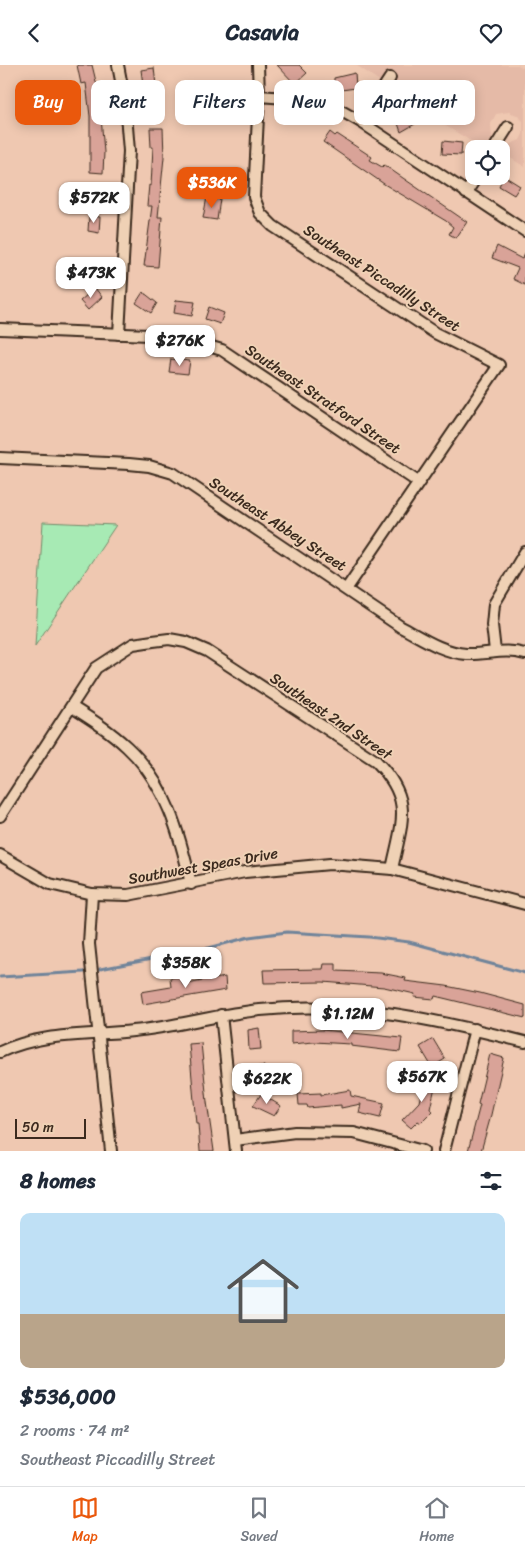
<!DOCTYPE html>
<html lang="en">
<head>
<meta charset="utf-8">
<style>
	body { margin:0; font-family:Sriracha,sans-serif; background:#f6f6f7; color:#1f2937; height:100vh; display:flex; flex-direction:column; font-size:19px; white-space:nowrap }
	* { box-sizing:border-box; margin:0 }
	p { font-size:16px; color:#747a83 }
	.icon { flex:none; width:28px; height:28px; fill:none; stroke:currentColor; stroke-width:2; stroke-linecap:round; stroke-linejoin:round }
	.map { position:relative; height:1086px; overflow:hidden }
	.sheet { display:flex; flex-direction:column; background:#fff; flex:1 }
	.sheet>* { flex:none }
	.guide { position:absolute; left:15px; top:15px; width:495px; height:45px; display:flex; gap:10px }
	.tools { position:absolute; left:465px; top:75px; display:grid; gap:10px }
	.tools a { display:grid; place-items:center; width:45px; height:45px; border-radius:10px; background:#fff; box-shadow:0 2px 12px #0003; font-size:25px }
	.scale { position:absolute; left:15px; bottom:12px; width:71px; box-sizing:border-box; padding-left:5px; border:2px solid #3b2a1e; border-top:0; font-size:14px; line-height:18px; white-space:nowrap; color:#3b2a1e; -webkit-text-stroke:4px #efd1b5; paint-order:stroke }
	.price { position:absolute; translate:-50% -42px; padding:0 11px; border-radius:10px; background:#fff; color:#222; font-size:16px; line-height:32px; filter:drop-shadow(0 1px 2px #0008) }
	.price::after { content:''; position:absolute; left:50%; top:30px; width:15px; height:11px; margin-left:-8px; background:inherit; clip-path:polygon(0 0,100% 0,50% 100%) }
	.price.on { background:#ea580c; color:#fff }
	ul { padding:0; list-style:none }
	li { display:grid; align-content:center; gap:10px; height:265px; padding:0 20px }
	li span { display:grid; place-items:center; height:155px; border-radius:10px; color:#555 }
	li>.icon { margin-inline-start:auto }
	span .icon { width:90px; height:90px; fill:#fffc; stroke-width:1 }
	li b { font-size:21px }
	h2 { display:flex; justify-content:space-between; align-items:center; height:60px; padding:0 20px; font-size:21px }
	.tag { padding:0 18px; border-radius:10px; background:#fff; box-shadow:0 2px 12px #0003; font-size:18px; line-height:45px }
	.tag.on { background:#ea580c; color:#fff }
	header { display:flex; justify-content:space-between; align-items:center; height:65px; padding:0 20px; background:#fff; font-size:22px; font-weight:700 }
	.dock { display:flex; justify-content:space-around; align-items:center; height:70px; border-top:1px solid #e0e1e3; background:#fff; font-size:14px; color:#747a83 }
	.dock a { display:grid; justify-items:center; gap:2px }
	.dock .on { color:#ea580c }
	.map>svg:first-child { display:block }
</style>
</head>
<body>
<header><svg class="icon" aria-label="back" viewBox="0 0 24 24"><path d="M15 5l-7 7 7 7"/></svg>Casavia<svg class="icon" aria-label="heart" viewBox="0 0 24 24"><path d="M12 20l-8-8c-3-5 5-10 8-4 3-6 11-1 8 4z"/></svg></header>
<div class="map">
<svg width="525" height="1086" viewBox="0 0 525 1086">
	<rect width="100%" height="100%" fill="#efc8b1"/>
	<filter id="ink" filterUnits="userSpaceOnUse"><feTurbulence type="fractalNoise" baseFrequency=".02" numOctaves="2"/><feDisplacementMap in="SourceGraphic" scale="10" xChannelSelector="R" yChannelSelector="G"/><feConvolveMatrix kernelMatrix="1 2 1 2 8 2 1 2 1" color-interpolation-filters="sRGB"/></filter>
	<g filter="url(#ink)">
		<path fill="#e5baa7" d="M356 0H518L525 4V102L501 87 503 82 520 75 523 69V56L517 50 509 47 496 49 491 59 492 74 484 84 388 26 381 17Z"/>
		<path fill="#a7eab4" stroke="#718a69" d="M43 457 116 460 35 581Z"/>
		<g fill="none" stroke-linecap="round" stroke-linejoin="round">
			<g stroke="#70849a" stroke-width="3">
				<path d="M100 904 209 883 249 872 287 867 369 872 409 877 525 908"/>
				<path d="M0 912 84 907"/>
			</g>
		</g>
		<g fill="#d9a398" stroke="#3b2a1e">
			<path d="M77 0H92L99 29 104 87 103 108 90 107V51L86 18 81 19Z"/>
			<path d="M277 0H299L307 8 295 19Z"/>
			<path d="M154 3 157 29H162L161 49 151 50 150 25 144 26 141 5Z"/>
			<path d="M355 8 356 23 334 26V13Z"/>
			<path d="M406 40 415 59 401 67 394 47Z"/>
			<path d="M150 63H163L164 92 158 152H162L158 202 144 201 152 141H147L149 120 151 121 153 82H151Z"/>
			<path d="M330 67 335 71 337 69 372 92 370 95 382 102 384 100 467 157 456 173 449 169 453 162 446 156 384 119 323 77Z"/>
			<path d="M443 76 462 78 461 90 442 89Z"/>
			<path d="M504 111 520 121 514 130 499 121Z"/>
			<path d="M207 132 220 134 217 155 203 153Z"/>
			<path d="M89 151 100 152 99 168 88 166Z"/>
			<path d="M497 181 522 194 525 188V220L513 214 518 203 492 193Z"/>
			<path d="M95 223 102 232 88 245 80 236Z"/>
			<path d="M143 227 157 238 151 248 136 238Z"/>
			<path d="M176 235 195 237 192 251 174 248Z"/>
			<path d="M209 242 224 248 220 259 205 254Z"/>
			<path d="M171 294 190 296 188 309 169 307Z"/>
			<path d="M324 899H336V906L381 908 406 913 405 916 446 921 480 928 525 940V953L435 931 434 934 414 932 415 929 384 922 323 917 264 918 263 905 323 904Z"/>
			<path d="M214 906 215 914 225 912 226 925 143 939 141 927 171 922 170 913 181 911 183 920 202 916 201 908Z"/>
			<path d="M259 963 261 984 249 985 248 965Z"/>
			<path d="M322 965 402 973 400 987 351 981V979L314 977 291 979V966Z"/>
			<path d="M433 974 445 994 432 1002 420 982Z"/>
			<path d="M201 978 207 1037 214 1086H200L198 1059H196L189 979Z"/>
			<path d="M490 989 504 993 490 1054 481 1086H468L480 1040 478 1039Z"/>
			<path d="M264 1001 266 1018 254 1020 251 1002Z"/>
			<path d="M425 1010 437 1013 430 1044 433 1046 421 1058 418 1056 411 1063 402 1055 419 1037Z"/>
			<path d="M350 1025 351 1031 384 1038 380 1053 359 1048 361 1039 341 1043V1040L308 1043 307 1040H299L298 1029 321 1028V1030Z"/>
			<path d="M261 1029 281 1041 274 1051 253 1041Z"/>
		</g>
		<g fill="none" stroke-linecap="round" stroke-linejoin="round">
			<g stroke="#3b2a1e" stroke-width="14">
				<g id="minor">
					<path d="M118 0 125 37 129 86 119 269"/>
					<path d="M258 0 259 31 254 132 260 148 273 161 435 268 499 300 347 523"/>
					<path d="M259 31 312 35 329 39 361 57 525 166"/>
					<path d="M361 57 390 13"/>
					<path d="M494 84 508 62"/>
					<path d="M466 128 477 111"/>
					<path d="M0 264 174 271 222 285 418 417"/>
					<path d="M0 393 129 399 149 401 173 408 401 562C422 573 442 587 466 589 486 590 505 583 525 589"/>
					<path d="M495 586 492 560 494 539 525 487"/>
					<path d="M72 642C91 654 110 666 127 682 166 718 180 770 191 819"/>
					<path d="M0 751 96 603 133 579 153 576 169 574 186 577 207 586 376 696C414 735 402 756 392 804"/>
					<path d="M0 790 50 819 92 829 128 830 245 807 330 799 392 804 525 839"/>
					<path d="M92 829 89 879 111 1086"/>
					<path d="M221 950 236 1086"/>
					<path d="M0 987C42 967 88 971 133 966 176 962 218 949 260 945 350 935 438 955 525 977"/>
					<path d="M235 1075 295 1067 354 1068 423 1086"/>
					<path d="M444 1086 475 964"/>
				</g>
			</g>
			<use href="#minor" stroke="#efd1b5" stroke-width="10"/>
		</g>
	</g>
	<g text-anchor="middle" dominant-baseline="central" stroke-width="4" stroke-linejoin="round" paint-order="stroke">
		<g font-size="15" fill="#3b2a1e" stroke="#efd1b5">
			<text transform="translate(382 213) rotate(33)">Southeast Piccadilly Street</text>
			<text transform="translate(323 334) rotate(34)">Southeast Stratford Street</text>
			<text transform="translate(278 459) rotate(33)">Southeast Abbey Street</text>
			<text transform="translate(331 651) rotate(34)">Southeast 2nd Street</text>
			<text transform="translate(203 801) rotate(-10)">Southwest Speas Drive</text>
		</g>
	</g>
</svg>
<div class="tools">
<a><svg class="icon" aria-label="locate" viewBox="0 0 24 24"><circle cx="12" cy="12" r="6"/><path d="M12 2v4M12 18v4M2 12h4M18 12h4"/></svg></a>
</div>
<div class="scale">50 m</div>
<b class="price on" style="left:212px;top:144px">$536K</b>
<b class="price" style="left:94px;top:159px">$572K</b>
<b class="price" style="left:91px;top:234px">$473K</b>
<b class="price" style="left:180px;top:302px">$276K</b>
<b class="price" style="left:186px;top:924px">$358K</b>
<b class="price" style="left:348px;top:975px">$1.12M</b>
<b class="price" style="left:422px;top:1038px">$567K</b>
<b class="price" style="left:267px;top:1040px">$622K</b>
<div class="guide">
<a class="tag on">Buy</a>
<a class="tag">Rent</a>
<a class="tag">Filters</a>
<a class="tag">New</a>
<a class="tag">Apartment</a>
</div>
</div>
<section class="sheet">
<h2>8 homes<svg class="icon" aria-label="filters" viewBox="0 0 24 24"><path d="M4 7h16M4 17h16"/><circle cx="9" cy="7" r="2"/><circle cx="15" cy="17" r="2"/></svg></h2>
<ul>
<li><span style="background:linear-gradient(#bfe0f5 65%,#b9a48a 0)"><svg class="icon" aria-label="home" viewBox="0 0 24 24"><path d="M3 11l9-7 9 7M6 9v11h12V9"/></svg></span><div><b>$536,000</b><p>2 rooms · 74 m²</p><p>Southeast Piccadilly Street</p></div></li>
</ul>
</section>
<nav class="dock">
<a class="on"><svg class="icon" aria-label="map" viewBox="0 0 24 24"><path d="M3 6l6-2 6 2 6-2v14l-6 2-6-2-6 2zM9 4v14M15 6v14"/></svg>Map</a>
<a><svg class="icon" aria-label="saved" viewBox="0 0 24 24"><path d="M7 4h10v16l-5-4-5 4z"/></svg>Saved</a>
<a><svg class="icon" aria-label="home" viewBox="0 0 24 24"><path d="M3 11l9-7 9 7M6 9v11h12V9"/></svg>Home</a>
</nav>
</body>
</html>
